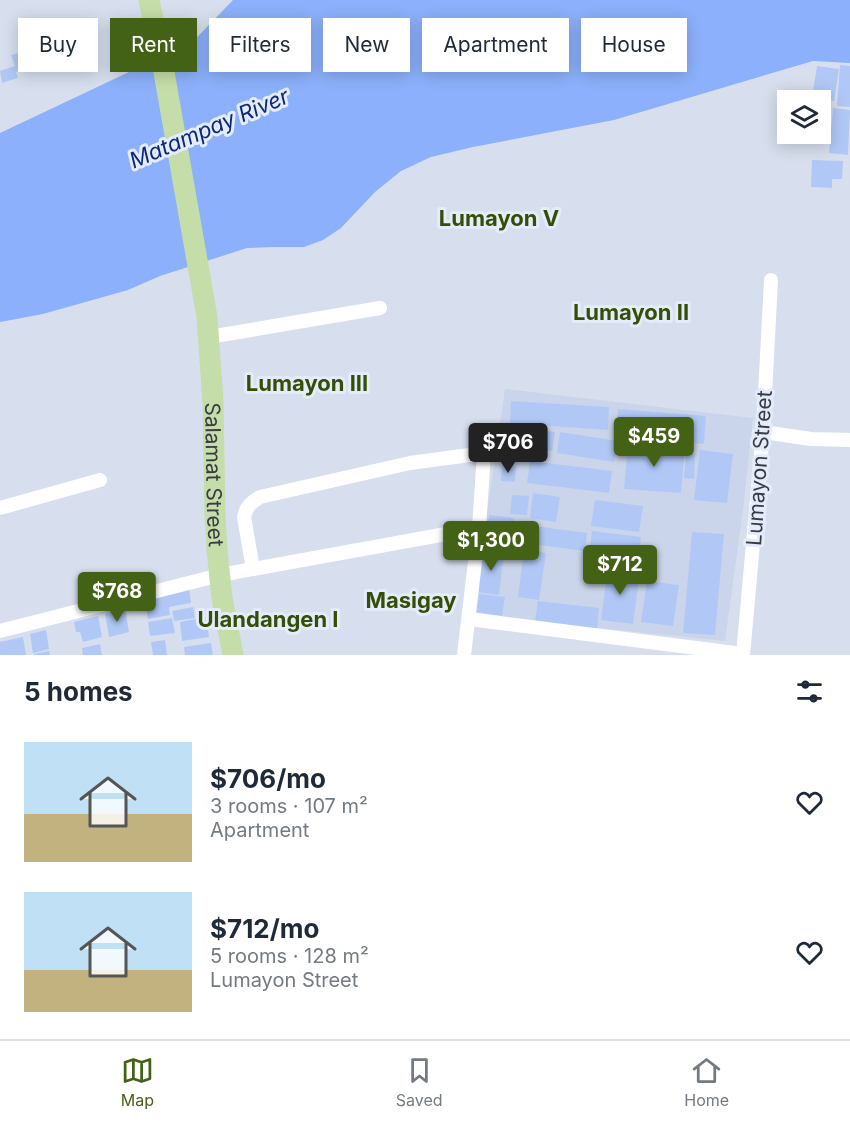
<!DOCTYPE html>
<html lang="en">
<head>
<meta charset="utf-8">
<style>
	body { margin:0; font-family:Inter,sans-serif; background:#f6f6f7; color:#1f2937; height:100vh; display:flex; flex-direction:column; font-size:22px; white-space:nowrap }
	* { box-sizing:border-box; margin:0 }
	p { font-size:20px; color:#747a83 }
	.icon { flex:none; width:33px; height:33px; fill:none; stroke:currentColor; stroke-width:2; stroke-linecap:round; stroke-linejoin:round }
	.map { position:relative; height:655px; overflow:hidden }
	.panel { display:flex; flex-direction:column; background:#fff; flex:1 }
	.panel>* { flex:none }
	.guide { position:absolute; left:18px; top:18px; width:814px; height:54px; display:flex; gap:12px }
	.buttons { position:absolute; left:777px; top:90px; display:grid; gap:12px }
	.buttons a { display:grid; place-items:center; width:54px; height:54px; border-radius:0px; background:#fff; box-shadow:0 3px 15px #0003; font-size:30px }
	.price { position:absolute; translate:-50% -51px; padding:0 14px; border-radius:6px; background:#446216; color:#fff; font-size:20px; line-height:39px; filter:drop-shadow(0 2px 3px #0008) }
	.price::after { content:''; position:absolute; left:50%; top:36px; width:18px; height:14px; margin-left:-9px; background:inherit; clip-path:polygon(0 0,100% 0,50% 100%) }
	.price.current { background:#222; color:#fff }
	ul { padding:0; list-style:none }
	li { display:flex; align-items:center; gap:18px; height:150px; padding:0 24px }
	li span { display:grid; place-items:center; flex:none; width:168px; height:120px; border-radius:0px; color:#555 }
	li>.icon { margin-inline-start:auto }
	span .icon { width:72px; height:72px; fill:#fffc; stroke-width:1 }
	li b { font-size:26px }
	h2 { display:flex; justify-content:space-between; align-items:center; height:72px; padding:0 24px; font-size:26px }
	.tag { padding:0 21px; border-radius:0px; background:#fff; box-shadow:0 3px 15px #0003; font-size:21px; line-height:54px }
	.tag.current { background:#446216; color:#fff }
	.tabs { display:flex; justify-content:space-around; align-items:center; height:84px; border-top:2px solid #e0e1e3; background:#fff; font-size:16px; color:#747a83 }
	.tabs a { display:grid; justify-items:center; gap:3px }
	.tabs .current { color:#446216 }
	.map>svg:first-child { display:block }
</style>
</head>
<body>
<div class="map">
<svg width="850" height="655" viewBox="0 0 850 655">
	<rect width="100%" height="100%" fill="#d7dfee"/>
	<path fill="#cad5eb" d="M505 389 753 418 743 510 725 641 472 615Z"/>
	<path fill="#8cb0fb" d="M233 0H850V63L813 61 614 120 473 147 431 157 401 171 375 192 341 228 323 240 304 247H272L247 248 160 276 128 290 43 314 0 322V133L129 72 176 59Z"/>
	<g fill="#b1c8f6">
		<path d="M66 21 80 41 66 51 51 31Z"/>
		<path d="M30 50 35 66 16 72 18 78 2 83 0 71 15 66 11 55Z"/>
		<path d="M840 65 850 66V107L837 106Z"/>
		<path d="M817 66 839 69 834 101 812 98Z"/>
		<path d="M833 108 850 110 848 155 829 153Z"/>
		<path d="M812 160 843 161 842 179H832V188L811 187Z"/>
		<path d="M511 401 609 407 608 430 510 423Z"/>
		<path d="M618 409 706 416 704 444 615 437Z"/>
		<path d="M512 427 555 432 552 451 509 445Z"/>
		<path d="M560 432 618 441 614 462 557 453Z"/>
		<path d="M628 443 685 447 681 493 624 489Z"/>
		<path d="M700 450 733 454 727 503 694 500Z"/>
		<path d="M686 454H695L694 479 684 478Z"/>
		<path d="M530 461 612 471 609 493 527 483Z"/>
		<path d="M502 465 516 466 515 482 501 481Z"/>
		<path d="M533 493 560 497 556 522 530 518Z"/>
		<path d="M512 495 529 496 527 515 510 514Z"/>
		<path d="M595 500 643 506 639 532 591 526Z"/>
		<path d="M489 515 514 518 510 551 485 548Z"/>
		<path d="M527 525 587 533 585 551 524 543Z"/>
		<path d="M592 531 641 537 637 565 589 559Z"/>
		<path d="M692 532 724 534 715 635 683 633Z"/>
		<path d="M484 549 504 552 499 595 478 592Z"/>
		<path d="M524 550 546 553 539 600 518 597Z"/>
		<path d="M608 567 640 571 633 624 601 620Z"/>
		<path d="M647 581 679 585 673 626 641 622Z"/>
		<path d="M189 589 191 603 169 607 170 615 148 619 145 601Z"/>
		<path d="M479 594 505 597 502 616 477 612Z"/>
		<path d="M538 601 599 608 597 629 535 621Z"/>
		<path d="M193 607 195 618 174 621 172 611Z"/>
		<path d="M125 608 129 632 109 637 105 614Z"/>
		<path d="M98 616 102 637 83 642 80 632H76L74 622Z"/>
		<path d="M206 617 209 637 182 641 180 622Z"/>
		<path d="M172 618 175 633 150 636 148 622Z"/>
		<path d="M46 630 49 649 33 653 30 634Z"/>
		<path d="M23 637 26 655H0V642Z"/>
		<path d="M165 640 167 655H153L151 642Z"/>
		<path d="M211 643 213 655H185L184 647Z"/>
		<path d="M100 644 102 655H83L82 648Z"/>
		<path d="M49 651 50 655H34V654Z"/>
	</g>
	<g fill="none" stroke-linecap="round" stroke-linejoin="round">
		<g stroke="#fff" stroke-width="14">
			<path d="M209 337 380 308"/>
			<path d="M763 432 811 439 850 440"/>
			<path d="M0 508 100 480"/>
			<path d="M253 569 244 517C246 506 252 502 260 497L410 463 484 453 479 528 464 655"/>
			<path d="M469 619 743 654"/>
			<path d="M0 631 220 575 479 528"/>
			<path d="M743 655 763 432 771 280"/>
		</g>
		<path stroke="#c5dda9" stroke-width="21" id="s1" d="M149 0 161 55 207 317 213 402 215 515 217 550 222 598 233 655"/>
	</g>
	<g text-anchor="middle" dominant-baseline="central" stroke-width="6" stroke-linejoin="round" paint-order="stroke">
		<g font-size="21" fill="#393c42" stroke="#e4ecfc">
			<text transform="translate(759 468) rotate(-86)">Lumayon Street</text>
			<text stroke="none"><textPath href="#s1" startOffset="480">Salamat Street</textPath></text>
		</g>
		<g font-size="22" font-style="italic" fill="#0c287c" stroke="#e4ecfc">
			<text transform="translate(209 128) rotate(-23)">Matampay River</text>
		</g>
		<g font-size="22" font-weight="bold" fill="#344f05" stroke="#e4ecfc">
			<text x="499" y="218">Lumayon V</text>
			<text x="631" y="312">Lumayon II</text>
			<text x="307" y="383">Lumayon III</text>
			<text x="411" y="600">Masigay</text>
			<text x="268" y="619">Ulandangen I</text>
		</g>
	</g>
</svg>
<div class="buttons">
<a><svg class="icon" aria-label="layers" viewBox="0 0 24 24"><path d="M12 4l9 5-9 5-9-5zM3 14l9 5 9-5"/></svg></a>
</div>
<b class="price" style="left:654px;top:468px">$459</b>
<b class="price current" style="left:508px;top:474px">$706</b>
<b class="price" style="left:491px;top:572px">$1,300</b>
<b class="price" style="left:620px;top:596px">$712</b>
<b class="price" style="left:117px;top:623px">$768</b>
<div class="guide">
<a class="tag">Buy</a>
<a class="tag current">Rent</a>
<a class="tag">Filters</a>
<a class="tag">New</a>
<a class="tag">Apartment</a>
<a class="tag">House</a>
</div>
</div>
<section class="panel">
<h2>5 homes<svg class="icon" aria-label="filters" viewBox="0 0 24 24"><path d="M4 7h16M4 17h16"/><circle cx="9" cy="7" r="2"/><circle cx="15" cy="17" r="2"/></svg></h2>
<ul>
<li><span style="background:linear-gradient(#bfe0f5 60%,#c2b280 0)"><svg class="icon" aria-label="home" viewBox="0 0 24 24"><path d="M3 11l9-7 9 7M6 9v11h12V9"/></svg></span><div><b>$706/mo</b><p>3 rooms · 107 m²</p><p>Apartment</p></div><svg class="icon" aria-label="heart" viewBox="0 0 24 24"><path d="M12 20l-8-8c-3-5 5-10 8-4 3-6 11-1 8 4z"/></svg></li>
<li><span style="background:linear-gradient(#bfe0f5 65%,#c2b280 0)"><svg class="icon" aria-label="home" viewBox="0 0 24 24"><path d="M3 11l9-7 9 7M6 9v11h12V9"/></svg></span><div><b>$712/mo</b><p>5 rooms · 128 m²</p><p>Lumayon Street</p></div><svg class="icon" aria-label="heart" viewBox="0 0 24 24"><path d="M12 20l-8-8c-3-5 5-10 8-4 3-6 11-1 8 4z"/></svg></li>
</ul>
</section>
<nav class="tabs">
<a class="current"><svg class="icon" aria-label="map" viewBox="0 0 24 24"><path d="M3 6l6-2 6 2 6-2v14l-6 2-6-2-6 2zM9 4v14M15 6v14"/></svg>Map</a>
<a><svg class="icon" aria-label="saved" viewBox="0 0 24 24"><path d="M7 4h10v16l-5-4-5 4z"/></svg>Saved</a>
<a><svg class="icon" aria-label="home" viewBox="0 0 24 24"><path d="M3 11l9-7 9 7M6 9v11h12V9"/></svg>Home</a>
</nav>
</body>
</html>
